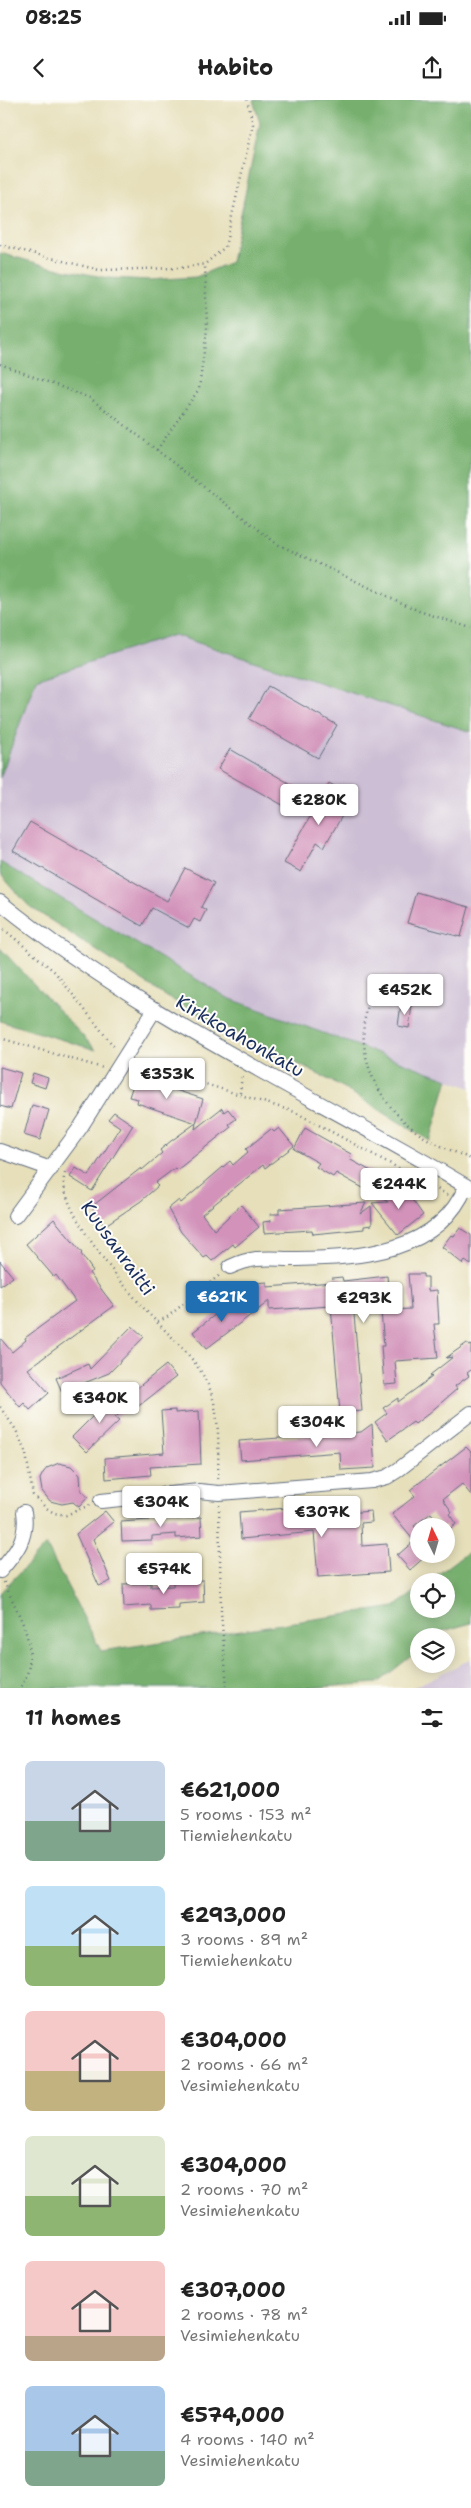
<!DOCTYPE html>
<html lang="en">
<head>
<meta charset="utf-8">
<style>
	body { margin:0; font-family:"Shantell Sans",sans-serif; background:#f6f6f6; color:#222; height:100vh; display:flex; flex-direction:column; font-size:19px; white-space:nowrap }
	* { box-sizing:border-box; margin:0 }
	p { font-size:16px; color:#767676 }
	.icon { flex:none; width:28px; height:28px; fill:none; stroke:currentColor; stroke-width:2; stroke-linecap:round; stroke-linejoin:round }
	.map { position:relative; height:1588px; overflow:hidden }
	.drawer { display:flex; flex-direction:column; background:#fff; flex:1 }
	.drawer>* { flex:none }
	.needle { width:32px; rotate:355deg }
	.fabs { position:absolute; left:410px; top:1418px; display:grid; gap:10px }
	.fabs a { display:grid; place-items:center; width:45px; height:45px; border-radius:50%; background:#fff; box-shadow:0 2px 12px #0003; font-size:25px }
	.price { position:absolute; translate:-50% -42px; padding:0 11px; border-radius:5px; background:#fff; color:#222; font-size:16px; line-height:32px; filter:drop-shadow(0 1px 2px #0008) }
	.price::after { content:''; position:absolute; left:50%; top:30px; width:15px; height:11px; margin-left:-8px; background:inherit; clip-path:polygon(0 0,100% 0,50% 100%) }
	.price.active { background:#1f6fb2; color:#fff }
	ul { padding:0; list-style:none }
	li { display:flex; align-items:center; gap:15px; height:125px; padding:0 25px }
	li span { display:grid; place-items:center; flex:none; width:140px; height:100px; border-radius:8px; color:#555 }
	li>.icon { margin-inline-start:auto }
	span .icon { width:60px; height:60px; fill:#fffc; stroke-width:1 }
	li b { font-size:21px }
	h2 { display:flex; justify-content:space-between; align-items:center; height:60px; padding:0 25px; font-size:21px }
	.status { display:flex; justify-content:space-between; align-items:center; height:35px; padding:0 25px; background:#fff; direction:ltr }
	.status svg { height:14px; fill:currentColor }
	header { display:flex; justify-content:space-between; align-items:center; height:65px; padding:0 25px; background:#fff; font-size:22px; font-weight:700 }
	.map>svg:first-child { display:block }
</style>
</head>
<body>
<div class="status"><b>08:25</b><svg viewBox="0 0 49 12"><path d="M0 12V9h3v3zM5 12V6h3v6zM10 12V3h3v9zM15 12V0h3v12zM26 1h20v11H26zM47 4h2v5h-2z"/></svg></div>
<header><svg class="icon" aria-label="back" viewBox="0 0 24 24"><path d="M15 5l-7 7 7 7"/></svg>Habito<svg class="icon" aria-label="share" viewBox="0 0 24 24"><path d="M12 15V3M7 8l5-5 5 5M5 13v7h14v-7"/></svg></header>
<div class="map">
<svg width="471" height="1588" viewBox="0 0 471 1588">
	<rect width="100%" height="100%" fill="#fdfcf7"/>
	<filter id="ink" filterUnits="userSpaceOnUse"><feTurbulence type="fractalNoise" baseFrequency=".02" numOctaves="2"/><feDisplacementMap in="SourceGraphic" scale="10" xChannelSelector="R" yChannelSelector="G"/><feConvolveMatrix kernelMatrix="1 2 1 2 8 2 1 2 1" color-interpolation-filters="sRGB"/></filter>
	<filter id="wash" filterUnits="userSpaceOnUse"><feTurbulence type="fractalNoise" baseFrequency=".0096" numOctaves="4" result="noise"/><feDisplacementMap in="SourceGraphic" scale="20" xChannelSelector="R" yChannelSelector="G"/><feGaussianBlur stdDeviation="1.12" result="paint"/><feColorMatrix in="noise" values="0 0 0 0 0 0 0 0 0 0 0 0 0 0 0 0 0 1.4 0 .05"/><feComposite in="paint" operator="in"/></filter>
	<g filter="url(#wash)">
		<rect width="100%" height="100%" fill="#e6dfba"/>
		<g fill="#ccbed4">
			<path d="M174 535 471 632V988L228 898 0 762V678L36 579Z"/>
			<path d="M471 1559V1588H412Z"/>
		</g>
		<g fill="#77b06e" stroke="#497066">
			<path d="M253 0H471V632L174 535 36 579 0 678V153L51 167 108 178 150 180 196 177 231 162 260 23Z"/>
			<path d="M0 762 228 898 448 979 430 1041 339 985 167 897 29 806 0 774Z"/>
			<path d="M0 848 96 950 0 921Z"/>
			<path d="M46 1445 101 1551 395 1507 419 1489V1509H446V1481H429L471 1450V1523L443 1531 436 1536H419V1550L377 1583 307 1588H0V1493Z"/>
		</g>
		<g id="blocks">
			<g fill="#d292ba">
				<path d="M268 586 337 625 318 658 249 619Z"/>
				<path d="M230 649 299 689 288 708 218 669Z"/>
				<path d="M329 683 353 697 324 747 317 742 301 772 284 763Z"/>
				<path d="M30 722 167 801 185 768 214 783 201 807 206 810 200 822 194 819 189 828 152 808 142 826 13 751Z"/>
				<path d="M416 792 469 807 461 837 407 823Z"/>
				<path d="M401 904 412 905 409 928 398 926Z"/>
				<path d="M0 967 21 973 11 1009 0 1006Z"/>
				<path d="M33 973 48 978 45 988 30 983Z"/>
				<path d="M139 978 203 999 196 1023 137 1003 138 999 129 997 134 982 138 984Z"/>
				<path d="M32 1005 49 1010 40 1040 24 1035Z"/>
				<path d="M222 1008 224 1012 228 1009 236 1019 229 1024 231 1027 177 1070 175 1068 155 1083 158 1086 141 1101 104 1126 93 1108 95 1104 141 1068 142 1070 162 1053 160 1050 171 1041 196 1023 195 1029Z"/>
				<path d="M114 1012 133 1025 92 1091 70 1077 76 1068 89 1076 120 1027 108 1019Z"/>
				<path d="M279 1028 294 1046 265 1068 263 1065 202 1114 214 1130 241 1105 259 1127 235 1147 233 1144 212 1161 207 1156 204 1158 181 1132 168 1109 179 1100 181 1103 230 1061 233 1065 248 1052 246 1049 271 1029 274 1032Z"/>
				<path d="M305 1028 351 1054 349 1059 380 1076 372 1093 336 1073 333 1077 316 1067 319 1063 294 1049Z"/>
				<path d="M401 1084 423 1115 398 1135 372 1103 388 1102 382 1098Z"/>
				<path d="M366 1103 360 1114 371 1106 372 1125 364 1126V1129L313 1134 312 1130 264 1133 263 1122 271 1121 270 1114H279V1109Z"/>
				<path d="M54 1119 82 1153 81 1154 93 1171 89 1173 114 1206 28 1269 49 1293 30 1310 24 1303 20 1307 0 1282V1238L12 1252 26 1240 25 1238 75 1201 56 1175 54 1177 26 1144Z"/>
				<path d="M460 1128 471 1135V1165L465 1161 463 1164 442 1147 451 1135 454 1136Z"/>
				<path d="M0 1161 13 1177 0 1186Z"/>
				<path d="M408 1174H423V1177H428V1191L437 1190 439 1224H434L438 1258 395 1261 397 1284 384 1285 381 1246H384L381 1211 354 1214 362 1311 340 1313 331 1206 269 1210V1201L254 1213 252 1189 255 1188V1183L267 1182V1187L333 1182 332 1178 342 1177 343 1181 387 1176 390 1210 411 1209Z"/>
				<path d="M238 1197 252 1214 206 1249 193 1232Z"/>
				<path d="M132 1226 144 1237 109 1273 62 1292 56 1278 88 1264 90 1269Z"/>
				<path d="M467 1243 469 1246 471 1245V1270L467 1273 469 1276 455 1286 457 1289 428 1314 415 1324 413 1322 388 1340 375 1322 387 1313 383 1308 398 1298V1302L432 1277 430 1275 453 1257 446 1258Z"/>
				<path d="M166 1265 176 1277 136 1308 127 1296Z"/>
				<path d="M115 1294 127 1306 115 1318 119 1321 87 1352 72 1337Z"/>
				<path d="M175 1310V1313L199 1311 201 1364 150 1367 151 1375 106 1379 105 1358 164 1353 161 1311Z"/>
				<path d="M372 1324 375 1368 341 1370 340 1352 241 1360 239 1341 361 1332Z"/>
				<path d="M466 1347 471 1352V1395L462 1384 443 1399 452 1412 449 1414 456 1424 446 1432V1426H442L431 1413 414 1426 419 1432 417 1454H428L410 1470 396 1454H399L414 1441 392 1414 415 1396 410 1390Z"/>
				<path d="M59 1363 71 1366 80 1375 81 1391 88 1397 79 1407 73 1402 62 1404 50 1401 42 1391 40 1379 43 1373 47 1368Z"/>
				<path d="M311 1406 312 1416 371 1411 372 1422 361 1423 362 1446 387 1444 389 1472 318 1477 314 1432 241 1439 239 1412Z"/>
				<path d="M105 1411 114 1422 93 1439 111 1481 99 1486 76 1434Z"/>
				<path d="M177 1415V1419L201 1417 202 1436 176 1438V1434L152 1436V1440L122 1441 121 1422 149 1420V1417Z"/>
				<path d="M203 1480 204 1502 179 1504V1509L151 1510V1505L124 1507 123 1484 151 1483V1487L173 1486V1482Z"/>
			</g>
		</g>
	</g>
	<g filter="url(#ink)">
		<use href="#blocks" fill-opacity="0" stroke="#626d7e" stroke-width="1"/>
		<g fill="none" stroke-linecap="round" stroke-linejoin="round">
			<g stroke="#626d7e" stroke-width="16">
				<g id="minor">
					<path d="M0 802C143 918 314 995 471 1089"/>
					<path d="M0 1051 51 1069"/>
					<path d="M15 1116 80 1028 155 909"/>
					<path d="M230 1167C256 1155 269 1159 297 1159 359 1158 439 1153 466 1086"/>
					<path d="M101 1401 199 1391 219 1393 372 1381 387 1377 398 1370 471 1313"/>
					<path d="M0 1471C16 1453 28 1438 24 1412"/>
				</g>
			</g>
			<g stroke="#626d7e" stroke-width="2.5" stroke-dasharray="1 4" stroke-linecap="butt">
				<path d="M0 145 99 170 180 168 205 164 225 147 253 24 247 0"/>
				<path d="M0 264 90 298 277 444 419 511 471 528"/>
				<path d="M157 350 199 289 207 229 205 165"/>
				<path d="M0 826 55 872 115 948"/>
				<path d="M387 880C383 884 377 888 373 893 368 901 366 914 364 922 360 965 380 1002 413 1029 430 1043 451 1050 471 1059"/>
				<path d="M0 938 103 968"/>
				<path d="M135 962 295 1012 448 1095"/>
				<path d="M240 993 242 975"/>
				<path d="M65 1073C54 1103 120 1181 141 1205 163 1231 195 1254 209 1287 221 1316 218 1351 218 1382"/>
				<path d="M158 1221 166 1218 221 1174"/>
				<path d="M0 1307 16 1330 26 1354 33 1395 45 1407 54 1413 66 1415 90 1405"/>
				<path d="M219 1405 221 1511 227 1588"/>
				<path d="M4 1482C18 1515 44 1552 20 1588"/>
			</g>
			<use href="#minor" stroke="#fff" stroke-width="14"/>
		</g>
	</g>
	<g text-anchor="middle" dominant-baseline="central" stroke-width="4" stroke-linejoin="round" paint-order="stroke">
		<g font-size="19" fill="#1b2f5e" stroke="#fdfcf7">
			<text transform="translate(240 936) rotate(30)">Kirkkoahonkatu</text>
			<text transform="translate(118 1148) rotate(54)">Kuusanraitti</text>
		</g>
	</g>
</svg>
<div class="fabs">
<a><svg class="needle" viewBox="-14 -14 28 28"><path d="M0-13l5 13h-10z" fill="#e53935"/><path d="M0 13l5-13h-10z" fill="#767676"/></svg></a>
<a><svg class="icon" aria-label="locate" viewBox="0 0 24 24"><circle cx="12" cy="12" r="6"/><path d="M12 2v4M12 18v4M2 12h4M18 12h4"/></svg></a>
<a><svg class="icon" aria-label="layers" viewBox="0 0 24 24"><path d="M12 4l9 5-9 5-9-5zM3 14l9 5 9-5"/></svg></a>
</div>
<b class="price" style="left:319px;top:726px">€280K</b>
<b class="price" style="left:405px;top:916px">€452K</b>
<b class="price" style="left:167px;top:1000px">€353K</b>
<b class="price" style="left:399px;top:1110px">€244K</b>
<b class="price active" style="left:222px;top:1223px">€621K</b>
<b class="price" style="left:364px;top:1224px">€293K</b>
<b class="price" style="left:100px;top:1324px">€340K</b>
<b class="price" style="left:317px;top:1348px">€304K</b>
<b class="price" style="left:161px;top:1428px">€304K</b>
<b class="price" style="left:322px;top:1438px">€307K</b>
<b class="price" style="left:164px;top:1495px">€574K</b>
</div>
<section class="drawer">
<h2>11 homes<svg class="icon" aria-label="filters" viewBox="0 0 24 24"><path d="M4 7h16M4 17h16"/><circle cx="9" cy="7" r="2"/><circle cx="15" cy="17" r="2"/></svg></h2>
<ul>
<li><span style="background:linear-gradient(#c9d6e8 60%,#7fa58c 0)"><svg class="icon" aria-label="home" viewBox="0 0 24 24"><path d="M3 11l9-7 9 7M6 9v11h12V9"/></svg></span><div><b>€621,000</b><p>5 rooms · 153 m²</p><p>Tiemiehenkatu</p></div></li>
<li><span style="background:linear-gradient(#bfe0f5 60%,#8fb573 0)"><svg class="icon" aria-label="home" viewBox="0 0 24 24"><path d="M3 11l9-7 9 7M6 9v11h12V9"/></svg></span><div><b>€293,000</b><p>3 rooms · 89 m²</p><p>Tiemiehenkatu</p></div></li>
<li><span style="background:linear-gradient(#f6c9c9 60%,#c2b280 0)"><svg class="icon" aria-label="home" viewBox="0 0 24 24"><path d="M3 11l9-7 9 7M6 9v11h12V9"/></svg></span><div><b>€304,000</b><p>2 rooms · 66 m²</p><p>Vesimiehenkatu</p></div></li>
<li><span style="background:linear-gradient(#dfe7d0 60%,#8fb573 0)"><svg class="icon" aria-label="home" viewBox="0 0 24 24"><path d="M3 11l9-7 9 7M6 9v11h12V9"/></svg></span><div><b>€304,000</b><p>2 rooms · 70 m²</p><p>Vesimiehenkatu</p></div></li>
<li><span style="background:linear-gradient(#f6c9c9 75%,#b9a48a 0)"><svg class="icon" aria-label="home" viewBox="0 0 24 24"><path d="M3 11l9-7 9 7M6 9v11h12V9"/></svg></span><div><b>€307,000</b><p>2 rooms · 78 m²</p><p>Vesimiehenkatu</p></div></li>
<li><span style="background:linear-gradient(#a9c7e8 65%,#7fa58c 0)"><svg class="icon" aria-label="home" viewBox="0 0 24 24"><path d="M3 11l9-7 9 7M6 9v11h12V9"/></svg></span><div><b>€574,000</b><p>4 rooms · 140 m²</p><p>Vesimiehenkatu</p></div></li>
</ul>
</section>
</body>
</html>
